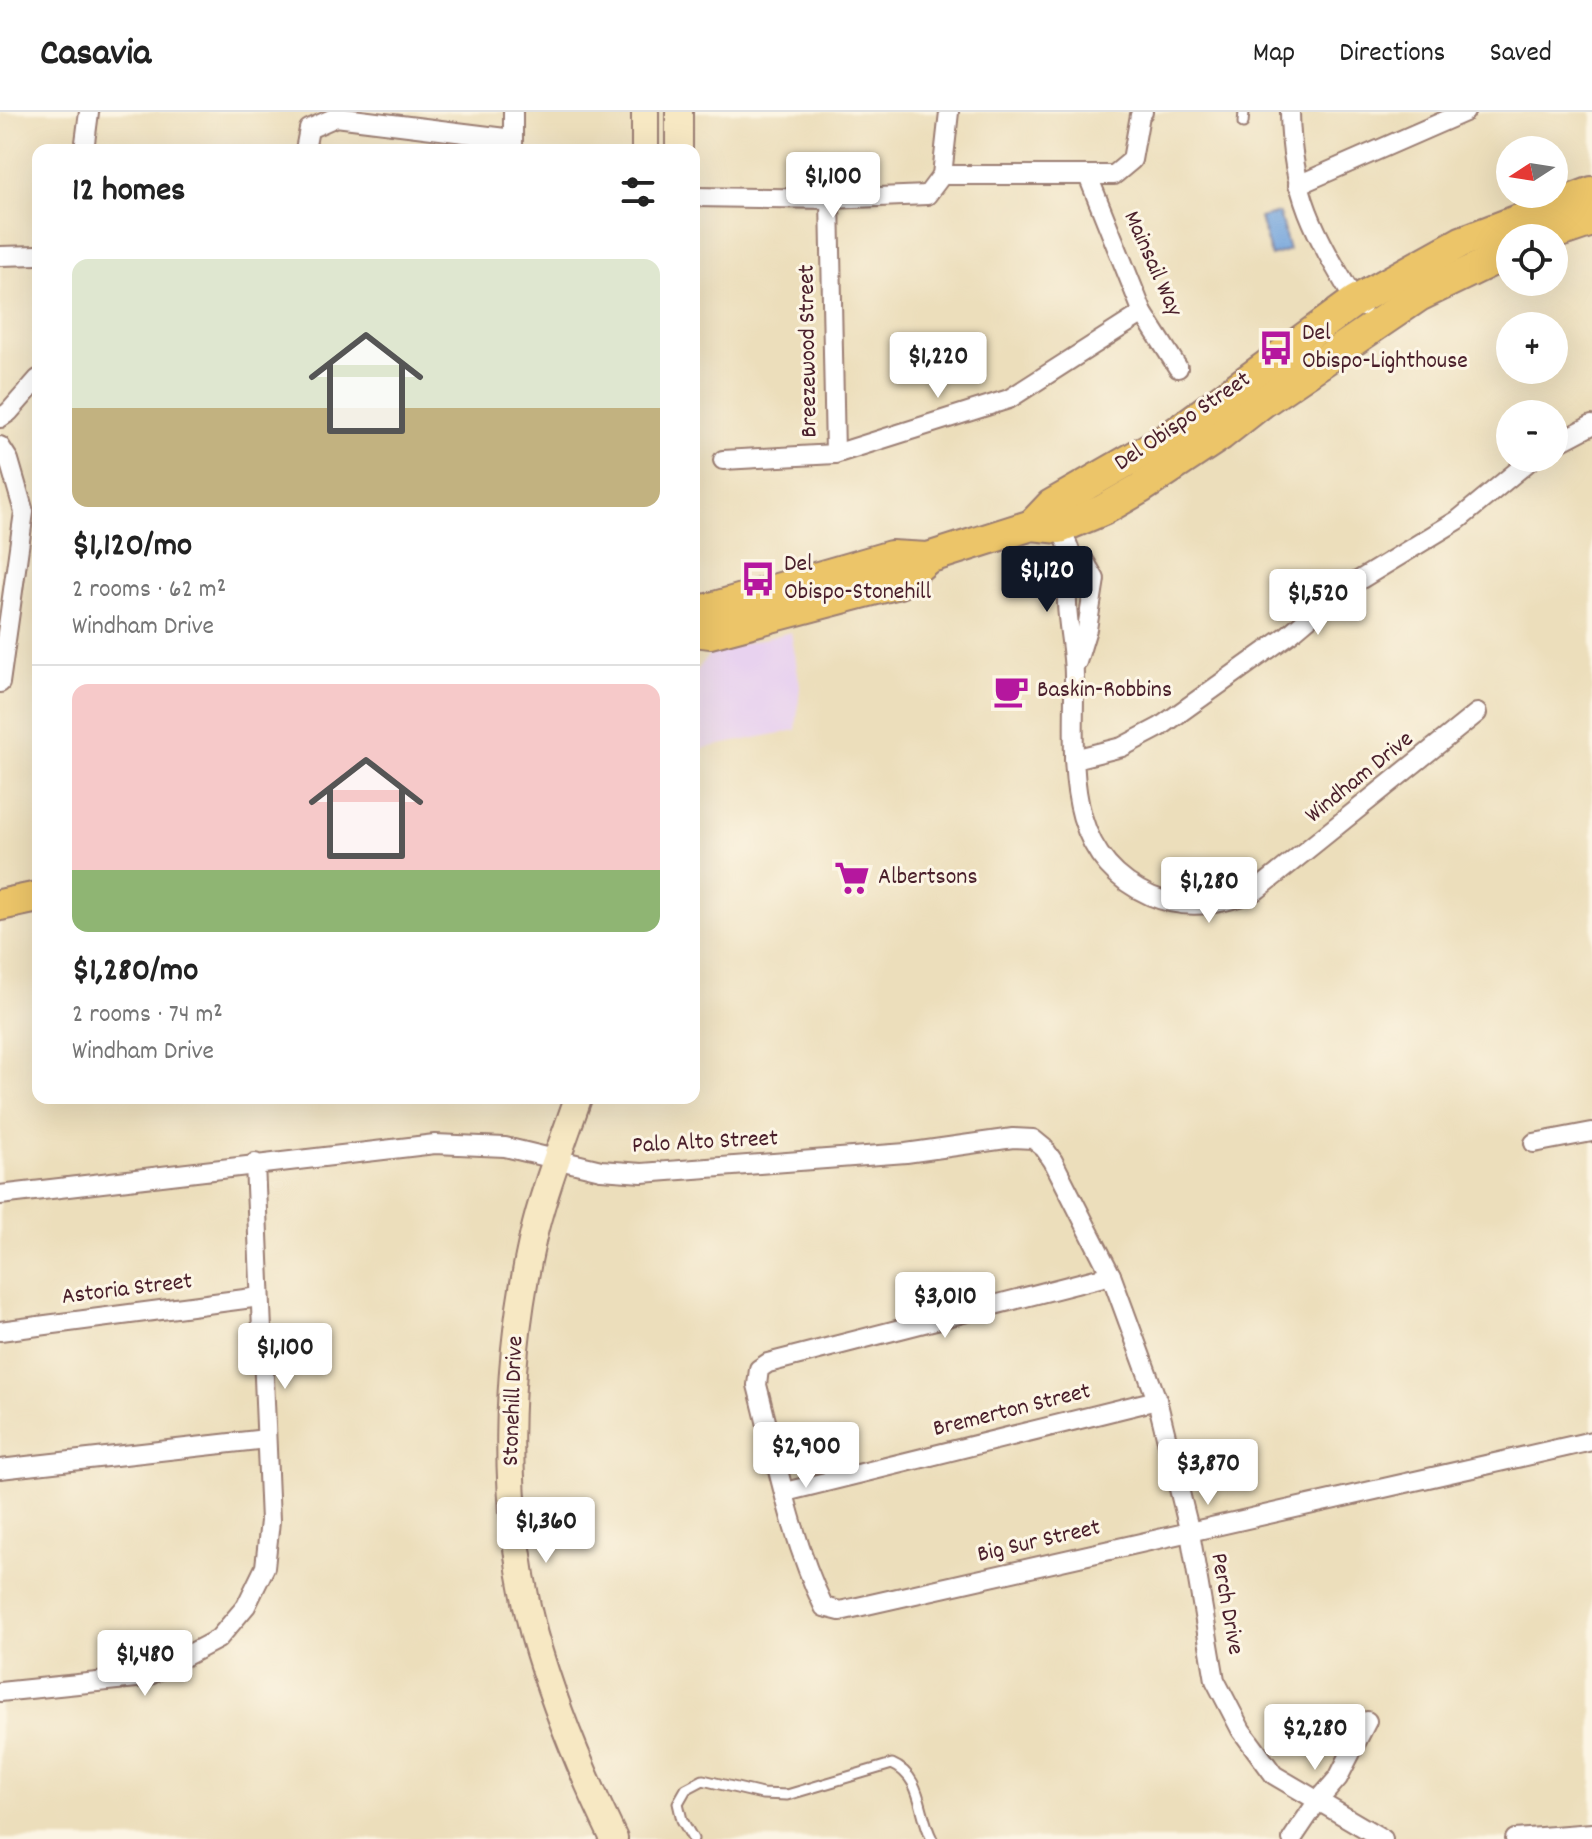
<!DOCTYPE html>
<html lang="en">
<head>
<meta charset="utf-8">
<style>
	body { margin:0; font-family:Dekko,sans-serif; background:#f6f6f6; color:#222; height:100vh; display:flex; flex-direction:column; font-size:30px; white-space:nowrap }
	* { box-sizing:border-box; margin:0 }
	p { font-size:26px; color:#767676 }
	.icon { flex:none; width:44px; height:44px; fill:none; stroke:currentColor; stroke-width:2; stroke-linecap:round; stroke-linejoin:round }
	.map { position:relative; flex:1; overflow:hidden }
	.drawer { position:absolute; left:32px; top:32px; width:668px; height:960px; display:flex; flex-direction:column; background:#fff; border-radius:16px; box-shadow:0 8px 32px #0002 }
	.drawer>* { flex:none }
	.needle { width:52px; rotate:258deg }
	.controls { position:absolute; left:1496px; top:24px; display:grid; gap:16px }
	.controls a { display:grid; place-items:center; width:72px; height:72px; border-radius:50%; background:#fff; box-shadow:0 8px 32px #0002; font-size:40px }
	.price { position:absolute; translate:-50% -68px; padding:0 18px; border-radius:8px; background:#fff; color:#222; font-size:26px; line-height:52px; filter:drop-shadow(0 2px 4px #0008) }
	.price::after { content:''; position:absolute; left:50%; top:48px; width:24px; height:18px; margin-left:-12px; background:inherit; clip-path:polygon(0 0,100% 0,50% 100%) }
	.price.current { background:#111827; color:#fff }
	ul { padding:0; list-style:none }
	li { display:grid; align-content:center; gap:16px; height:424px; padding:0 40px }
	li+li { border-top:2px solid #e0e0e0 }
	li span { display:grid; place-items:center; height:248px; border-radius:16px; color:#555 }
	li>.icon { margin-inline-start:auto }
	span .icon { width:144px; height:144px; fill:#fffc; stroke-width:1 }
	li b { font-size:34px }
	h2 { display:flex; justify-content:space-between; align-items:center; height:96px; padding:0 40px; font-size:34px }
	header { display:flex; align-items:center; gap:48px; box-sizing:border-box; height:112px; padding:0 40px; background:#fff; border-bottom:2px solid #e0e0e0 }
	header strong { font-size:38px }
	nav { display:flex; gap:44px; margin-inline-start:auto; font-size:28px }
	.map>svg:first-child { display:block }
</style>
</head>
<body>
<header>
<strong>Casavia</strong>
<nav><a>Map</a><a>Directions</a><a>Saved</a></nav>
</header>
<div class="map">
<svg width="1592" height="1727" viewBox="0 0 1592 1727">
	<rect width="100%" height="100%" fill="#fcf5e5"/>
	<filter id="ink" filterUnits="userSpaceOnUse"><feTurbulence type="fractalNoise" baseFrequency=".0125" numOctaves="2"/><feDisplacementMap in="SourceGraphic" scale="16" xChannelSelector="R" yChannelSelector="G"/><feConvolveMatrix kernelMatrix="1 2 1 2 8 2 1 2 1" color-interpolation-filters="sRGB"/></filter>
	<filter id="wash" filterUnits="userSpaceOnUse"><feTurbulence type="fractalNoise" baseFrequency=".006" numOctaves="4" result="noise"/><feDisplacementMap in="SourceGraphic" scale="32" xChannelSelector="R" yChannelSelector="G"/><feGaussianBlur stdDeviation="1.8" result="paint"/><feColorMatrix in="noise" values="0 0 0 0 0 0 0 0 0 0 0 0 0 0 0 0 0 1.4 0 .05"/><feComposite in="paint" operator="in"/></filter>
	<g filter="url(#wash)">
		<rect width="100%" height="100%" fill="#ecdebb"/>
		<path fill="#e8d2ef" d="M791 520 800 574 796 618 694 638 696 560 711 540Z"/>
		<path fill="#71a3dc" stroke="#5e6184" stroke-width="2" d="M1279 101 1289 138 1271 144 1260 106Z"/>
	</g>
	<g filter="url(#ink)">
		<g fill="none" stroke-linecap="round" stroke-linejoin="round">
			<g stroke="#9b7e73" stroke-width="13">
				<g id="lane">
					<path d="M1243 11 1244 0"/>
					<path d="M693 1727 682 1708 678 1691 686 1677 703 1668 762 1682 787 1683 892 1652C923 1665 918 1701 932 1727"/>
				</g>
			</g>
			<g stroke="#9b7e73" stroke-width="22">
				<g id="street">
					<path d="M1290 0C1291 81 1315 122 1355 189L1362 195"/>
					<path d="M513 37V0"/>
					<path d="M84 38 89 0"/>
					<path d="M305 38 309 17 336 5 513 27"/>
					<path d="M942 63H1114L1132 48 1140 3 1143 0"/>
					<path d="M1088 64 1143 201 1178 256"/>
					<path d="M1298 73 1465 0"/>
					<path d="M694 85 830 87 927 83 942 63 949 0"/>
					<path d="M830 87 835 342"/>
					<path d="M0 144 38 143"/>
					<path d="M0 306 9 300 38 267"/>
					<path d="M1554 333 1592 313"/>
					<path d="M0 334 9 348 24 400 0 571"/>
					<path d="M723 348 835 342 1009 287 1143 201"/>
					<path d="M1057 410C1062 421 1072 438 1072 450 1072 455 1068 461 1067 467 1066 475 1067 484 1067 492 1068 516 1074 540 1074 564 1075 646 1060 744 1151 784 1186 799 1223 793 1257 778L1477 601"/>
					<path d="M1072 448 1085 450 1095 467 1087 517 1077 550"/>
					<path d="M1074 647 1122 635 1160 615 1287 524 1338 481 1458 408 1533 346"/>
					<path d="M1534 1031 1592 1020"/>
					<path d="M0 1083 435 1032 505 1035 601 1058 642 1061 906 1041 1013 1026 1033 1027 1044 1036 1053 1049 1111 1163 1157 1288 1190 1421 1215 1568 1241 1618 1274 1663 1383 1727"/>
					<path d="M1111 1163 768 1251 759 1257 757 1273C776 1346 791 1428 824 1495L840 1499 1592 1329"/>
					<path d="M0 1219 260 1185"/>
					<path d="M0 1357 266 1327"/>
					<path d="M785 1380 1157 1288"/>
					<path d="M0 1580 146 1565 218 1527 246 1494 265 1455 270 1409 255 1051"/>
					<path d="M1292 1727 1317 1690 1338 1666 1367 1609"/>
					<path d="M1515 1727 1592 1721"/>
				</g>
			</g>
			<g stroke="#9b7e73" stroke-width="30">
				<g id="secondary">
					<path d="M645 38V0"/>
					<path d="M679 38V0"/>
					<path d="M578 986C563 1030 543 1080 533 1125 505 1252 500 1396 534 1523 554 1594 582 1661 614 1727"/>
				</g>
			</g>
			<g stroke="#9b7e73" stroke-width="34">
				<g id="primary">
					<path d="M1542 126 1592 109"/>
					<path d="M1032 413 1051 393 1171 324 1355 189 1461 130 1592 80"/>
					<path d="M694 501 891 444 928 446"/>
					<path d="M694 519 710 521 899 471 928 446 1032 413 1060 416 1103 398 1141 376 1221 323 1263 290 1419 184 1510 140"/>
					<path d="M0 793 38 785"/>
				</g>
			</g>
			<use href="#lane" stroke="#fff" stroke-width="9"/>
			<use href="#street" stroke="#fff" stroke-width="18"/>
			<use href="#secondary" stroke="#f7e8c3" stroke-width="26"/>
			<use href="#primary" stroke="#ecc569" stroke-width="30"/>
		</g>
	</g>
	<defs>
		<g id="bus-bare" transform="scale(2.76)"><path d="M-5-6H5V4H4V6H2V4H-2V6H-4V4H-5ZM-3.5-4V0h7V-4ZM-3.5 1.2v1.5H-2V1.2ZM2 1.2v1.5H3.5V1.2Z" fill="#b5179e" stroke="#fcf5e5" stroke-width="2.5" paint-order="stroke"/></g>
		<g id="cafe-bare" transform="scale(2.76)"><path d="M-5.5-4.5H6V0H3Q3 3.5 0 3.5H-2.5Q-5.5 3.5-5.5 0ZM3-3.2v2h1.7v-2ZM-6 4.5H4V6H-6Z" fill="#b5179e" stroke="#fcf5e5" stroke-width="2.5" paint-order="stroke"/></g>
		<g id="supermarket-bare" transform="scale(2.76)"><path d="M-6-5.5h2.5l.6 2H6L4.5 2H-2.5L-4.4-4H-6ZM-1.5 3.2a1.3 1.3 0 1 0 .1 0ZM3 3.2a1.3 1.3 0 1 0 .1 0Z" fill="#b5179e" stroke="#fcf5e5" stroke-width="2.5" paint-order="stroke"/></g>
	</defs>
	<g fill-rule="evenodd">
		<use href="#bus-bare" x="1276" y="236"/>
		<use href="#bus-bare" x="758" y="467"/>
		<use href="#cafe-bare" x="1011" y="579"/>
		<use href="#supermarket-bare" x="852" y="766"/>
	</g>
	<g text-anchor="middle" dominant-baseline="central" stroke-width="6" stroke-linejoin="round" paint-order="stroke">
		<g font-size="24" fill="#4a1f2b" stroke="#fcf5e5">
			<text transform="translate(1152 152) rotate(66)">Mainsail Way</text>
			<text transform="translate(809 239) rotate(-91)">Breezewood Street</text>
			<text transform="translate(1183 310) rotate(-34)">Del Obispo Street</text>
			<text transform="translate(1360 666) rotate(-39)">Windham Drive</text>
			<text transform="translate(705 1031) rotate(-3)">Palo Alto Street</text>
			<text transform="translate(127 1178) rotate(-7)">Astoria Street</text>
			<text transform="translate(514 1289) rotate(-88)">Stonehill Drive</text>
			<text transform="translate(1012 1299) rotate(-14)">Bremerton Street</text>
			<text transform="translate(1039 1430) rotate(-13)">Big Sur Street</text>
			<text transform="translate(1226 1492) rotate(80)">Perch Drive</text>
		</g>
		<g font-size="24" fill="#4a1f2b" stroke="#fcf5e5" text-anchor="start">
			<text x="1302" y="222">Del<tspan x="1302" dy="28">Obispo-Lighthouse</tspan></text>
			<text x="784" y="453">Del<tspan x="784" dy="28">Obispo-Stonehill</tspan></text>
			<text x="1037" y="579">Baskin-Robbins</text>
			<text x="878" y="766">Albertsons</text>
		</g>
	</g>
</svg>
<div class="controls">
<a><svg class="needle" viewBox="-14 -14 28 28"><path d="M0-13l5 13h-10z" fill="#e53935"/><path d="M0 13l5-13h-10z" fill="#767676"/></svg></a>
<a><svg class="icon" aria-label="locate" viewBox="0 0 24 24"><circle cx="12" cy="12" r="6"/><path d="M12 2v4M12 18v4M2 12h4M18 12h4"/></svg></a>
<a>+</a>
<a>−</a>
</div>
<b class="price" style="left:833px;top:108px">$1,100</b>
<b class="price" style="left:938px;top:288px">$1,220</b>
<b class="price current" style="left:1047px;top:502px">$1,120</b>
<b class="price" style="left:1318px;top:525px">$1,520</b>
<b class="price" style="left:1209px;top:813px">$1,280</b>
<b class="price" style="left:945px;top:1228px">$3,010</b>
<b class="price" style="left:285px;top:1279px">$1,100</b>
<b class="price" style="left:806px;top:1378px">$2,900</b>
<b class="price" style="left:1208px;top:1395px">$3,870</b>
<b class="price" style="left:546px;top:1453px">$1,360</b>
<b class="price" style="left:145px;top:1586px">$1,480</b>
<b class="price" style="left:1315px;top:1660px">$2,280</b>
<section class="drawer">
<h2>12 homes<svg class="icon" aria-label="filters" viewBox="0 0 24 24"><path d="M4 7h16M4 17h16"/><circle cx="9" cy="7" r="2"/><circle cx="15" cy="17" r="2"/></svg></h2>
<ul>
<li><span style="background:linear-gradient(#dfe7d0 60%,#c2b280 0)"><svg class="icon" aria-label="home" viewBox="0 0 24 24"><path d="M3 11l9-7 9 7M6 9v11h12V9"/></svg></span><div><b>$1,120/mo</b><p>2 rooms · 62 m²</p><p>Windham Drive</p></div></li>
<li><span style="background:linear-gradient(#f6c9c9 75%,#8fb573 0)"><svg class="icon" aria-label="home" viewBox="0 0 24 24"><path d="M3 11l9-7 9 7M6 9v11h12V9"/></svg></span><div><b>$1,280/mo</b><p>2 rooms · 74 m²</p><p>Windham Drive</p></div></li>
</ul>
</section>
</div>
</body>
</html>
